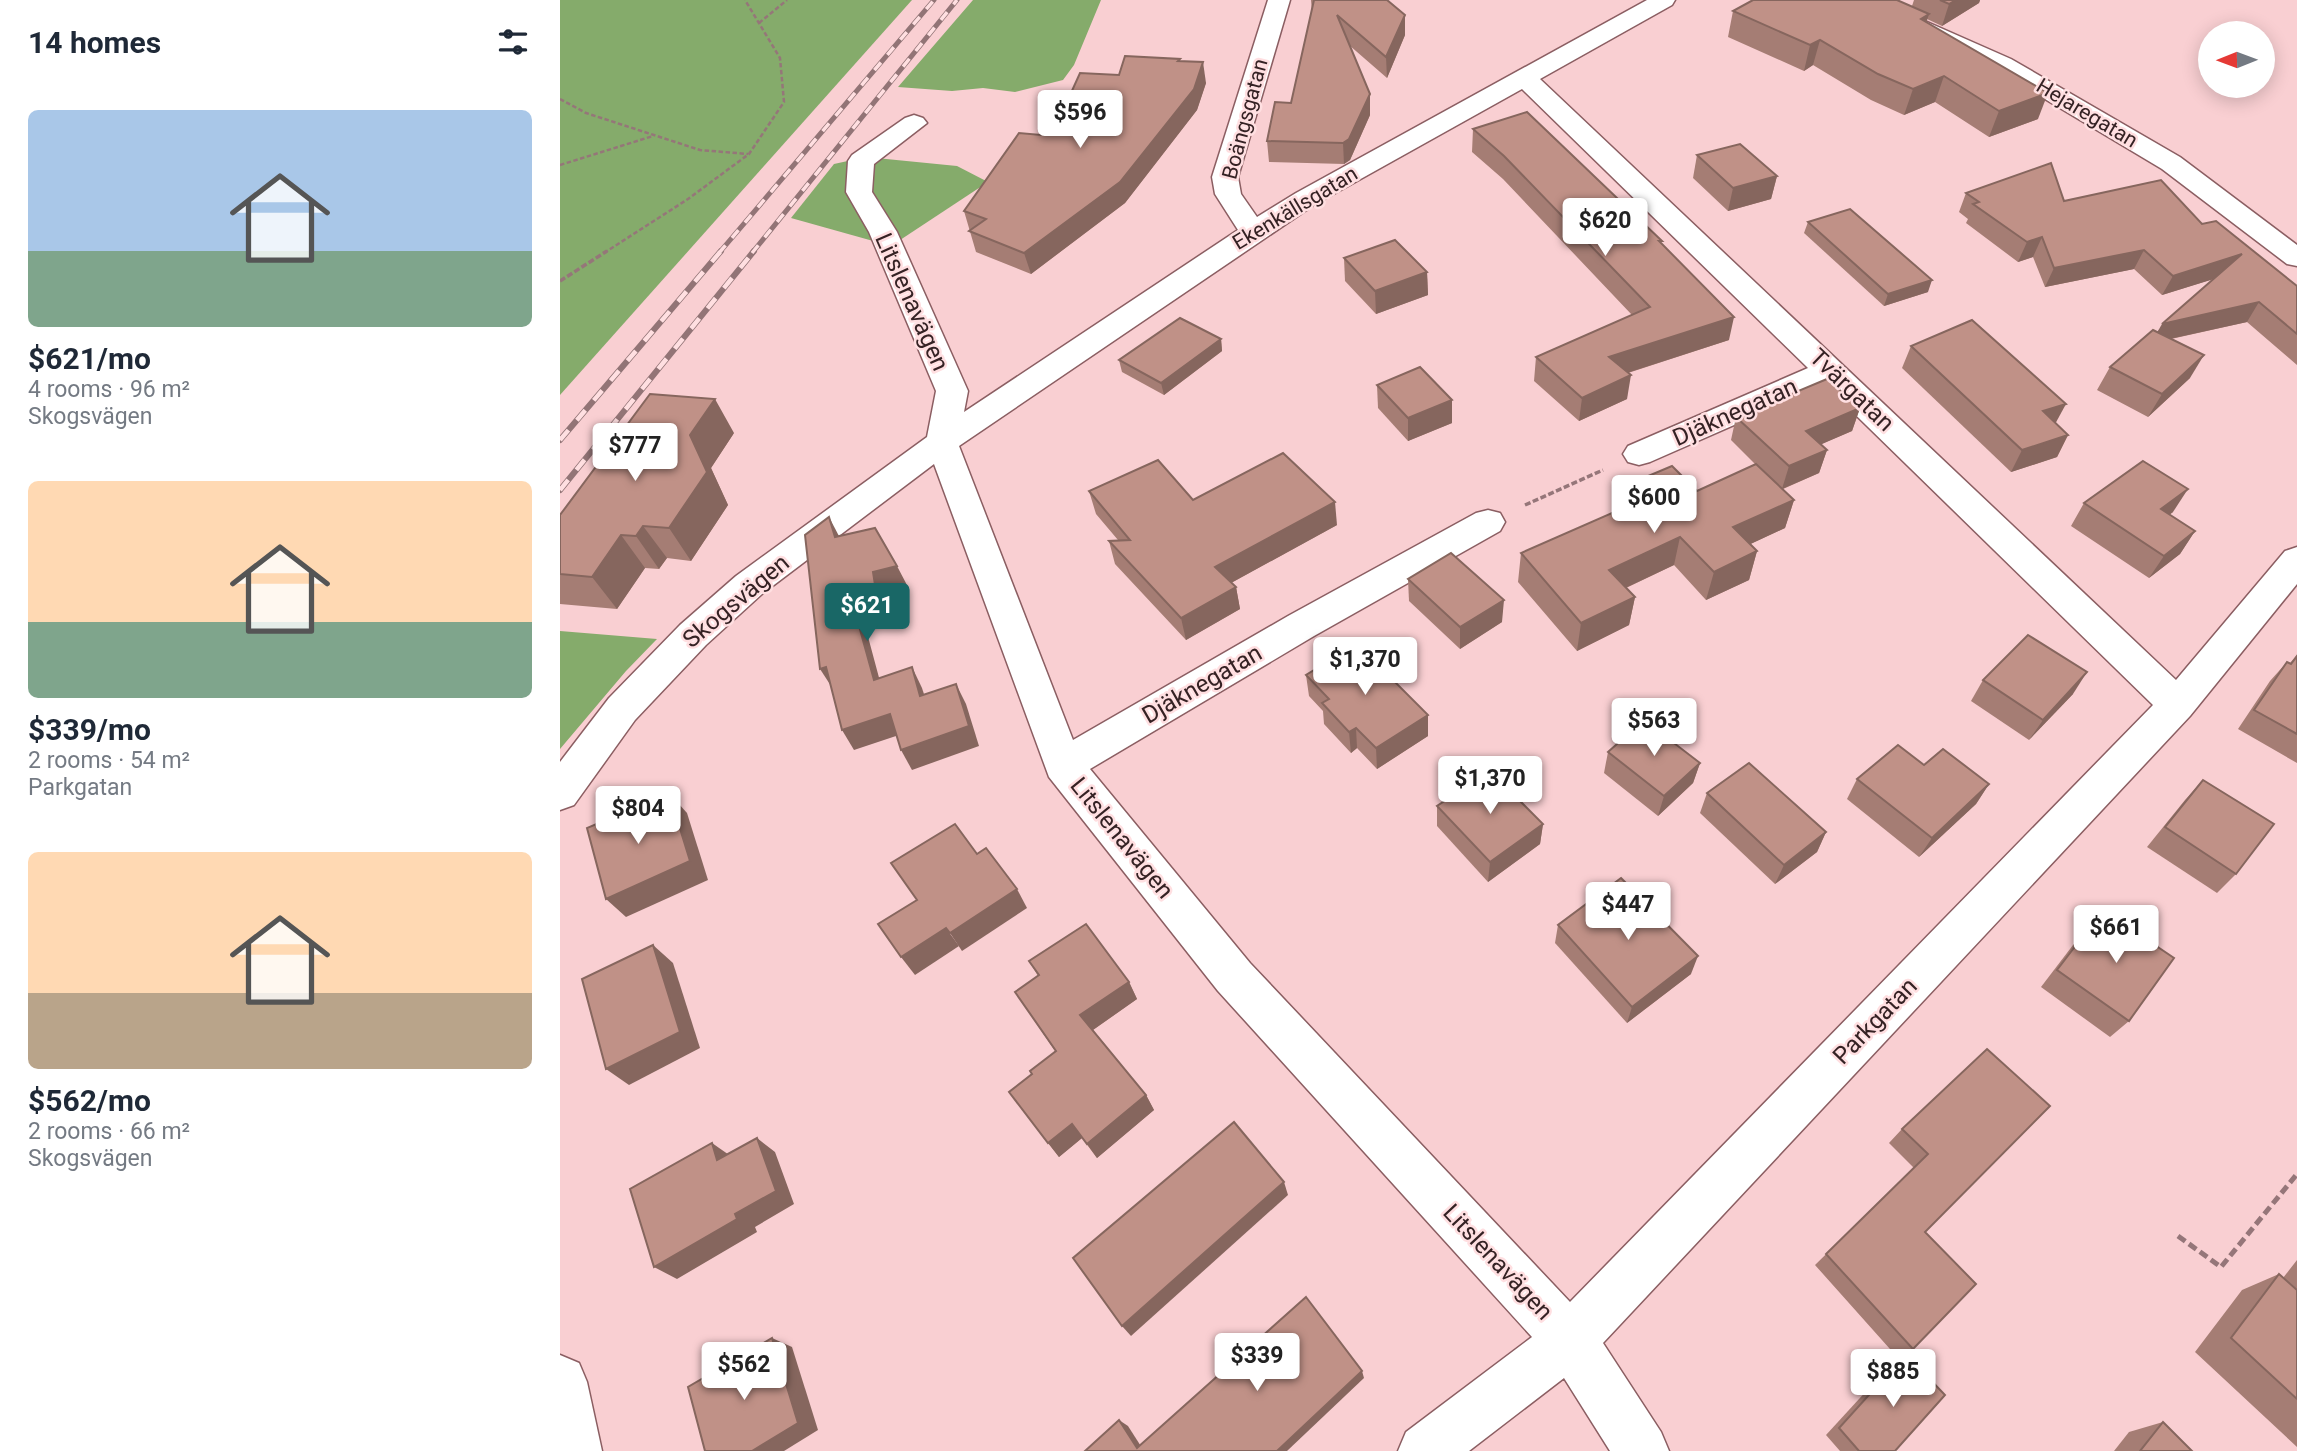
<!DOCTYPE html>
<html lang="en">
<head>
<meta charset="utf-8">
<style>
	body { margin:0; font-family:Roboto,sans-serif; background:#f6f6f7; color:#1f2937; height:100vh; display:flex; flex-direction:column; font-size:26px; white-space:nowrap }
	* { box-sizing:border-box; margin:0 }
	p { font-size:23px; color:#747a83 }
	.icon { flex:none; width:38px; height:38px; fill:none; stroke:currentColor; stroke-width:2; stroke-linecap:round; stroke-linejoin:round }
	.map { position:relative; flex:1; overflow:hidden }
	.details { display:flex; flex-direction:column; background:#fff; width:560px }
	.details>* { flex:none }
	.needle { width:46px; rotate:269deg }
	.buttons { position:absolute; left:1638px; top:21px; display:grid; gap:14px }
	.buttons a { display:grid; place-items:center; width:77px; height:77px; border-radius:50%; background:#fff; box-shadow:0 4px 18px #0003; font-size:35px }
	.price { position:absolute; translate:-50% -60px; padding:0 16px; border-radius:7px; background:#fff; color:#222; font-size:23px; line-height:46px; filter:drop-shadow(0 2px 4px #0008) }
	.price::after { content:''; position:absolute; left:50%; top:42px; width:21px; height:16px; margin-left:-10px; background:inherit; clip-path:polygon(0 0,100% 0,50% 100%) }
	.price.on { background:#196766; color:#fff }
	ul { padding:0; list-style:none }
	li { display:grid; align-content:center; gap:14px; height:371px; padding:0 28px }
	li span { display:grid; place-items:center; height:217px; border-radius:10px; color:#555 }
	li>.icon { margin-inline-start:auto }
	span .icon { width:126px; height:126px; fill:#fffc; stroke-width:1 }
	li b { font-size:30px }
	h2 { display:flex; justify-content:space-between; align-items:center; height:84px; padding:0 28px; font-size:30px }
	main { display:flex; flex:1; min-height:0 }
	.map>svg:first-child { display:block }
</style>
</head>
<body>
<main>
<section class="details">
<h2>14 homes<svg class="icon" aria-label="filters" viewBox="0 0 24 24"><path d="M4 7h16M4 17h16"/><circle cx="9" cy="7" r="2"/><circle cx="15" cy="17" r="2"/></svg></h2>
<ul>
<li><span style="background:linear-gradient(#a9c7e8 65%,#7fa58c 0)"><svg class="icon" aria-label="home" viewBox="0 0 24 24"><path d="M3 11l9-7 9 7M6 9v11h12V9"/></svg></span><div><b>$621/mo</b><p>4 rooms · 96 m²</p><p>Skogsvägen</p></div></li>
<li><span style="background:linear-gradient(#ffd9b3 65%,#7fa58c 0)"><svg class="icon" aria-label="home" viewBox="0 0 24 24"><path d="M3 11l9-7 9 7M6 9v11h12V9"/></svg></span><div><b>$339/mo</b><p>2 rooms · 54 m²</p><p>Parkgatan</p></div></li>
<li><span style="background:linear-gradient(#ffd9b3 65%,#b9a48a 0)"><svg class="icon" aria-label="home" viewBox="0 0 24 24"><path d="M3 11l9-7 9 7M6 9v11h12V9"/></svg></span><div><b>$562/mo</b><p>2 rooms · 66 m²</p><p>Skogsvägen</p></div></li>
</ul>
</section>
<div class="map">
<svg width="1737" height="1451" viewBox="0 0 1737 1451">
	<rect width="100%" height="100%" fill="#f9cfd2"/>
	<g fill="#85ab6b">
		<path d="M0 0H352L0 395Z"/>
		<path d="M413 0H541L514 65 503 80 455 92 423 88 392 91 338 87Z"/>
		<path d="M306 157 397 166 428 182 331 246 231 218 274 164Z"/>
		<path d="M0 631 97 639 66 671 0 749Z"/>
	</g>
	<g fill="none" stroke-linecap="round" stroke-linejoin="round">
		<g stroke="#8b5e62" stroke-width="3">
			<g id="minor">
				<path d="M708 0H730L678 177 681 194 697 217 736 193 1087 0H1115L1112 5 980 79 1616 680 1725 551 1737 547V584L1630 716 1043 1343 1101 1432 1109 1451H1050L1004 1378 909 1451H838L846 1432 972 1337 658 991 489 777 374 464 202 594 146 645 75 720 14 805 0 810V762L49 698 120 625 176 576 367 437 376 391 309 232 286 192 288 161 292 155 345 118 354 115 363 118 367 123 314 164 312 192 337 232 408 391 404 412 678 230 655 194 652 177ZM962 89 1248 368 1068 446 1063 454 1068 462 1079 465 1090 462 1265 385 1593 705 1010 1302 690 963 530 769 754 636 940 531 945 522 940 513 928 510 916 513 728 616 513 740 399 446 754 205Z"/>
				<path d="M1287 0H1317L1451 59 1620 157 1737 245V266L1727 264 1602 169 1435 69 1290 5Z"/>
				<path d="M0 1355 19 1363 27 1382 42 1451H0Z"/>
			</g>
		</g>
		<g stroke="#957679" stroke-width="2.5" stroke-dasharray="4.5 2.5" stroke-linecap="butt">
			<path d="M199 23 227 0"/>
			<path d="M0 99 26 113 140 150 188 154"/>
			<path d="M0 165 93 136"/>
			<path d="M44 253 128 199 189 154 224 102 220 58 185 0"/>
		</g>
		<g stroke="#957679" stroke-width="3.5" stroke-dasharray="6 2.5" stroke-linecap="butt">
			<path d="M0 281 47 251"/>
			<path d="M965 505 1043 470"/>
		</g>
		<path stroke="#957679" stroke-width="5" stroke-dasharray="9 4.5" stroke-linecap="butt" d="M1618 1236 1661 1267 1737 1174"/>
		<use href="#minor" fill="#fff" fill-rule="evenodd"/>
		<g stroke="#927476" stroke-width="5">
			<g id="rail-far1">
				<path d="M159 253 374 0"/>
				<path d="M192 253 397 0"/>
			</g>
		</g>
		<g stroke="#927476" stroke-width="6">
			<g id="rail">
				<path d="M0 440 161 251"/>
				<path d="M0 490 194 251"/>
			</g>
		</g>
		<use href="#rail-far1" stroke="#ffdfe1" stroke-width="3.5" stroke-dasharray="10" stroke-linecap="butt"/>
		<use href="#rail" stroke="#ffdfe1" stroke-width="4.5" stroke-dasharray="13" stroke-linecap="butt"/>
	</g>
	<g fill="#a57d74">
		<path d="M751 0H828V1L845 15V35L827 78 789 45 810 115 790 160 784 164 709 162 707 141 731 103 752 12Z"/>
		<path d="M1354 0H1420L1419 3 1382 26 1367 19V22L1478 119 1429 137 1375 102 1344 115 1311 100 1253 65 1244 71 1168 37 1173 11 1352 6Z"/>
		<path d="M620 61 646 83 637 110 565 203 471 274 416 252 404 211 481 135 511 93 559 75Z"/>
		<path d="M913 129 1101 244 1169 340 1068 373 1067 399 1019 421 974 381 976 357 1072 315 943 179 912 152Z"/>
		<path d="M1137 155 1217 176 1211 199 1168 211 1133 178Z"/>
		<path d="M1406 193 1504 201 1642 224 1737 286V365L1687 322 1611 339 1630 378 1588 417 1537 390 1550 367 1597 332 1653 279 1602 295 1574 269 1485 287 1473 257 1458 262 1406 223 1408 219 1399 212Z"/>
		<path d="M1248 222 1368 292 1324 306 1244 233Z"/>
		<path d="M784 258 867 272 868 295 816 314 785 281Z"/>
		<path d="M661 339 662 351 604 395 562 372 559 360Z"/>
		<path d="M1351 346 1496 423 1508 435 1497 457 1451 472 1342 368Z"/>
		<path d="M817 385 892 423 848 441 818 408Z"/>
		<path d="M1300 408 1292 431 1261 444 1267 450 1259 473 1223 489 1234 500 1225 528 1190 544 1197 551 1189 580 1146 600 1114 565 1066 588 1075 597 1069 625 1017 651 958 582 961 553 1065 507 1069 484 1137 491 1200 469 1171 440 1176 417Z"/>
		<path d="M174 433 151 468 168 505 131 561 107 558 99 569 85 568 57 609 0 604V515Z"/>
		<path d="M529 491 633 500 777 525 671 583 676 587 680 609 626 640 555 564 549 541 558 540 536 514Z"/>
		<path d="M1524 503 1613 512 1609 515 1635 531 1620 554 1589 578 1511 526Z"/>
		<path d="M848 579 942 622 900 649 849 601Z"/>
		<path d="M1737 655V763L1678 729 1710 681 1727 662 1730 663Z"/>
		<path d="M746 675 868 715V736L817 769 797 748 791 753 764 724 763 711 749 696Z"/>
		<path d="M1423 680 1513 694 1469 740 1411 701Z"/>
		<path d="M1048 752 1140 763 1133 783 1098 816 1044 773Z"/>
		<path d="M1364 765 1429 784 1416 804 1359 857 1287 799 1297 779Z"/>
		<path d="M1643 780 1676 874 1657 893 1587 847 1625 800Z"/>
		<path d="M1147 793 1266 832 1257 852 1215 884 1140 813Z"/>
		<path d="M877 806 983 824 980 844 928 882 877 826Z"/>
		<path d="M1543 910 1569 1021 1550 1037 1481 987 1526 928Z"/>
		<path d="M998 925 1131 974 1067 1023 995 943Z"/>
		<path d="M469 961 569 982 577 999 533 1030 586 1095 594 1110 537 1158 522 1138 499 1157 449 1092 472 1074 495 1051 455 992 478 976Z"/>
		<path d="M1427 1049 1365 1232 1353 1349 1338 1358 1255 1265 1354 1168 1329 1143 1342 1129Z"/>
		<path d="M1737 1260V1447L1635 1352 1682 1290 1719 1274 1723 1278Z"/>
		<path d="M1346 1354 1335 1451H1280L1266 1435 1332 1363Z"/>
		<path d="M1603 1422 1632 1451H1554L1569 1432Z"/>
	</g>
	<g fill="#86665e">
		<path d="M1396 0H1420L1419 3 1382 26 1389 4Z"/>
		<path d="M1369 14 1361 39V19Z"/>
		<path d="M845 15V35L827 78 826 57Z"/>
		<path d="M1260 40 1253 65 1244 71 1250 45Z"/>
		<path d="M643 62 646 83 637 110 565 203 471 274 464 253Z"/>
		<path d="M1384 76 1375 102 1344 115 1353 89Z"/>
		<path d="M1488 93 1478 119 1429 137 1439 111Z"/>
		<path d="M810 94V115L790 160 784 164 783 143Z"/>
		<path d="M1217 176 1211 199 1168 211 1173 188Z"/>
		<path d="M1482 237 1473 257 1458 262 1467 242Z"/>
		<path d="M1584 250 1574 269 1485 287 1494 268Z"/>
		<path d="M1682 254 1670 274 1602 295 1613 276Z"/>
		<path d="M867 272 868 295 816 314 815 291Z"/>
		<path d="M1372 280 1368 292 1324 306 1328 294Z"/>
		<path d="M1699 302 1687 322 1591 343 1602 324Z"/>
		<path d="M1174 317 1169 340 1045 380 1049 357Z"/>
		<path d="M661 339 662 351 604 395 601 383Z"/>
		<path d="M1644 355 1630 378 1588 417 1602 394Z"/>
		<path d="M1071 375 1067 399 1019 421 1022 398Z"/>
		<path d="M155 399 174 433 151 468 168 505 131 561 109 528 130 435Z"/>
		<path d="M892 400V423L848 441V418Z"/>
		<path d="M1506 404 1494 426 1483 411Z"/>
		<path d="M1300 408 1292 431 1239 454 1246 431Z"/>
		<path d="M1508 435 1497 457 1451 472 1462 450Z"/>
		<path d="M1267 450 1259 473 1222 489 1229 466Z"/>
		<path d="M1628 489 1613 512 1586 532 1601 509Z"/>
		<path d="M1234 500 1225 528 1165 556 1173 527Z"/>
		<path d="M775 502 777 525 660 589 655 567Z"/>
		<path d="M269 517 280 538 275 537Z"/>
		<path d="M83 526 107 558 99 569 76 536Z"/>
		<path d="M1635 531 1620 554 1589 578 1604 556Z"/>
		<path d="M61 535 85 568 57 609 32 577Z"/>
		<path d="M1120 537 1114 565 1044 598 1049 570Z"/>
		<path d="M1197 551 1189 580 1146 600 1154 572Z"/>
		<path d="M337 566 348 587 324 593 327 612 303 618 325 700 314 680 291 597 313 572Z"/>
		<path d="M676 587 680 609 626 640 621 618Z"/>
		<path d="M1075 597 1069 625 1017 651 1021 623Z"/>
		<path d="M944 600 942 622 900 649V627Z"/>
		<path d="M266 667 273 689 260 669Z"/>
		<path d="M352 667 362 688 371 716 360 696Z"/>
		<path d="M1527 672 1513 694 1469 740 1483 720Z"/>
		<path d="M396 684 406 704 419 746 352 770 341 750Z"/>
		<path d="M330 714 342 734 294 750 282 730Z"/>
		<path d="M868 715V736L817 769 816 748Z"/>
		<path d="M796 728 797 748 791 753 789 732Z"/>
		<path d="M1140 763 1133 783 1098 816 1104 796Z"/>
		<path d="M1429 784 1416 804 1359 857 1372 838Z"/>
		<path d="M109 793 127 813 148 880 66 917 46 899Z"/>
		<path d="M983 824 980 844 928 882 930 862Z"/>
		<path d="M1266 832 1257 852 1215 884 1224 865Z"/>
		<path d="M457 889 467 908 402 951 390 933Z"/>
		<path d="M386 928 399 946 355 975 341 957Z"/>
		<path d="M93 945 113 963 140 1048 69 1085 46 1069Z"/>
		<path d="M1138 956 1131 974 1067 1023 1072 1007Z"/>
		<path d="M569 982 577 999 530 1032 520 1015Z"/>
		<path d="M586 1095 594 1110 537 1158 527 1144Z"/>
		<path d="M512 1124 522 1138 499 1157 488 1143Z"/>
		<path d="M197 1138 215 1152 234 1204 195 1227 197 1232 117 1279 94 1267 175 1214Z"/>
		<path d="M152 1143 172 1157 157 1160Z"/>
		<path d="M724 1182 728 1195 571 1336 562 1326Z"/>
		<path d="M212 1338 232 1347 258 1430 224 1451H192Z"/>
		<path d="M802 1371 804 1378 727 1451H717Z"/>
		<path d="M559 1420 568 1426 584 1451 577 1448Z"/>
	</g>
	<g fill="#c09187" stroke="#86665e" stroke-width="2">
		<path d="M754 0H827L845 15 826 57 777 15 810 94 789 139 783 143 707 141 715 102 731 103Z"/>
		<path d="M1193 0H1337L1369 14 1361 19 1488 93 1439 111 1384 76 1353 89 1318 74 1260 40 1250 45 1173 11Z"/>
		<path d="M1380 0H1396L1389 4Z"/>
		<path d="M565 56 620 59 618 61 643 62 634 89 560 182 464 253 409 231 426 219 404 211 459 133 481 135 501 93H511L520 73 559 75Z"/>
		<path d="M967 112 1102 241H1099L1174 317 1049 357 1071 375 1022 398 976 357 1090 307 944 156 913 129Z"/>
		<path d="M1180 144 1217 176 1173 188 1137 155Z"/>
		<path d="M1491 163 1504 201 1601 180 1642 224 1656 221 1737 286V334L1699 302 1602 324 1682 254 1613 276 1584 250 1494 268 1482 237 1467 242 1413 204 1419 202 1406 193Z"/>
		<path d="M1290 209 1372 280 1328 294 1248 222Z"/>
		<path d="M835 240 867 272 815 291 784 258Z"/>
		<path d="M620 318 661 339 601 383 559 360Z"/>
		<path d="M1412 320 1506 404 1483 411 1508 435 1462 450 1351 346Z"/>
		<path d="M1593 330 1644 355 1602 394 1550 367Z"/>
		<path d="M860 367 892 400 848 418 817 385Z"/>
		<path d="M1267 379 1300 408 1246 431 1267 450 1229 466 1176 417Z"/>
		<path d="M90 394 155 399 130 435 147 472 109 528 83 526 76 536 61 535 32 577 0 574V515Z"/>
		<path d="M723 453 775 502 655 567 676 587 621 618 549 541 570 540 529 491 598 460 633 500Z"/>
		<path d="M1583 461 1628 489 1601 509 1635 531 1604 556 1524 503Z"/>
		<path d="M1196 464 1234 500 1173 527 1197 551 1154 572 1120 537 1049 570 1075 597 1021 623 961 553 1084 499 1069 484 1112 466 1137 491Z"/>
		<path d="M269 517 275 537 315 528 337 566 313 572 316 591 291 597 314 680 352 667 360 696 396 684 409 726 341 750 330 714 282 730 266 667 260 669 245 535Z"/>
		<path d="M891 553 944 600 900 627 848 579Z"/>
		<path d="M1468 635 1527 672 1483 720 1423 680Z"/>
		<path d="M797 644 868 715 816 748 796 728 789 732 762 703 769 699 746 675Z"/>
		<path d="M1737 656V734L1694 710 1727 662 1731 664Z"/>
		<path d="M1084 720 1140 763 1104 796 1048 752Z"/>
		<path d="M1338 745 1364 765 1383 749 1429 784 1372 838 1297 779Z"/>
		<path d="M1189 763 1266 832 1224 865 1147 793Z"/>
		<path d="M930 771 983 824 930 862 877 806Z"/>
		<path d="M1643 780 1714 824 1676 874 1605 827Z"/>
		<path d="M109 793 130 861 46 899 27 828Z"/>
		<path d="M395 824 417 854 426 848 457 889 390 933 386 928 341 957 318 924 357 900 331 863Z"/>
		<path d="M1061 878 1138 956 1072 1007 998 925Z"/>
		<path d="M1543 910 1614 958 1569 1021 1497 970Z"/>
		<path d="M526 924 569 982 520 1015 586 1095 527 1144 512 1124 488 1143 449 1092 472 1074 470 1071 496 1051 455 992 479 975 469 961Z"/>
		<path d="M93 945 120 1032 46 1069 22 979Z"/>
		<path d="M1427 1049 1490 1106 1365 1232 1416 1284 1353 1349 1266 1254 1368 1154 1342 1129Z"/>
		<path d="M674 1122 724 1182 562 1326 513 1258Z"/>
		<path d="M197 1138 216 1191 175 1214 177 1219 94 1267 70 1189 152 1143 157 1160Z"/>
		<path d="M1719 1274 1737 1290V1399L1671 1338Z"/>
		<path d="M746 1297 802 1371 717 1451H525L559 1420 577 1448Z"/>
		<path d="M212 1338 238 1423 192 1451H145L128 1387Z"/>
		<path d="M1346 1354 1385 1395 1335 1451H1299L1279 1428Z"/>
		<path d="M1603 1422 1632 1451H1580Z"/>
	</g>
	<g text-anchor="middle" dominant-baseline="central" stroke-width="5" stroke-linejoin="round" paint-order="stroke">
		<g font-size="21" fill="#352224" stroke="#ffdfe1">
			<text transform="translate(1527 113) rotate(31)">Hejaregatan</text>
			<text transform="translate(685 119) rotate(-75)">Boängsgatan</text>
			<text transform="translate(735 208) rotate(-31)">Ekenkällsgatan</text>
		</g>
		<g font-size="24" fill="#352224" stroke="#ffdfe1">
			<text transform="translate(352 302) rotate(66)">Litslenavägen</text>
			<text transform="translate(1292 390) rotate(44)">Tvärgatan</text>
			<text transform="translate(1175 412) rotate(-24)">Djäknegatan</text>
			<text transform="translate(176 601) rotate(-40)">Skogsvägen</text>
			<text transform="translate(642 684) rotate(-30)">Djäknegatan</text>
			<text transform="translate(562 838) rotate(51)">Litslenavägen</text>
			<text transform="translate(1315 1021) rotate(-46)">Parkgatan</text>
			<text transform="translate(938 1262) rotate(47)">Litslenavägen</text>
		</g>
	</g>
</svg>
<div class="buttons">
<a><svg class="needle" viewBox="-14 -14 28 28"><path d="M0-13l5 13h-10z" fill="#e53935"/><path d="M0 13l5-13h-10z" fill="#747a83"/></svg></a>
</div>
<b class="price" style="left:520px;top:150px">$596</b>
<b class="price" style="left:1045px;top:258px">$620</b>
<b class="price" style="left:75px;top:483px">$777</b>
<b class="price" style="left:1094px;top:535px">$600</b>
<b class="price on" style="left:307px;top:643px">$621</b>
<b class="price" style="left:805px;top:697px">$1,370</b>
<b class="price" style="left:1094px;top:758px">$563</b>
<b class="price" style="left:930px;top:816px">$1,370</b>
<b class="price" style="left:78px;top:846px">$804</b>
<b class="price" style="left:1068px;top:942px">$447</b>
<b class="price" style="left:1556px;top:965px">$661</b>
<b class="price" style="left:697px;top:1393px">$339</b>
<b class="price" style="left:184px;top:1402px">$562</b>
<b class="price" style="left:1333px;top:1409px">$885</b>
</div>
</main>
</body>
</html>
